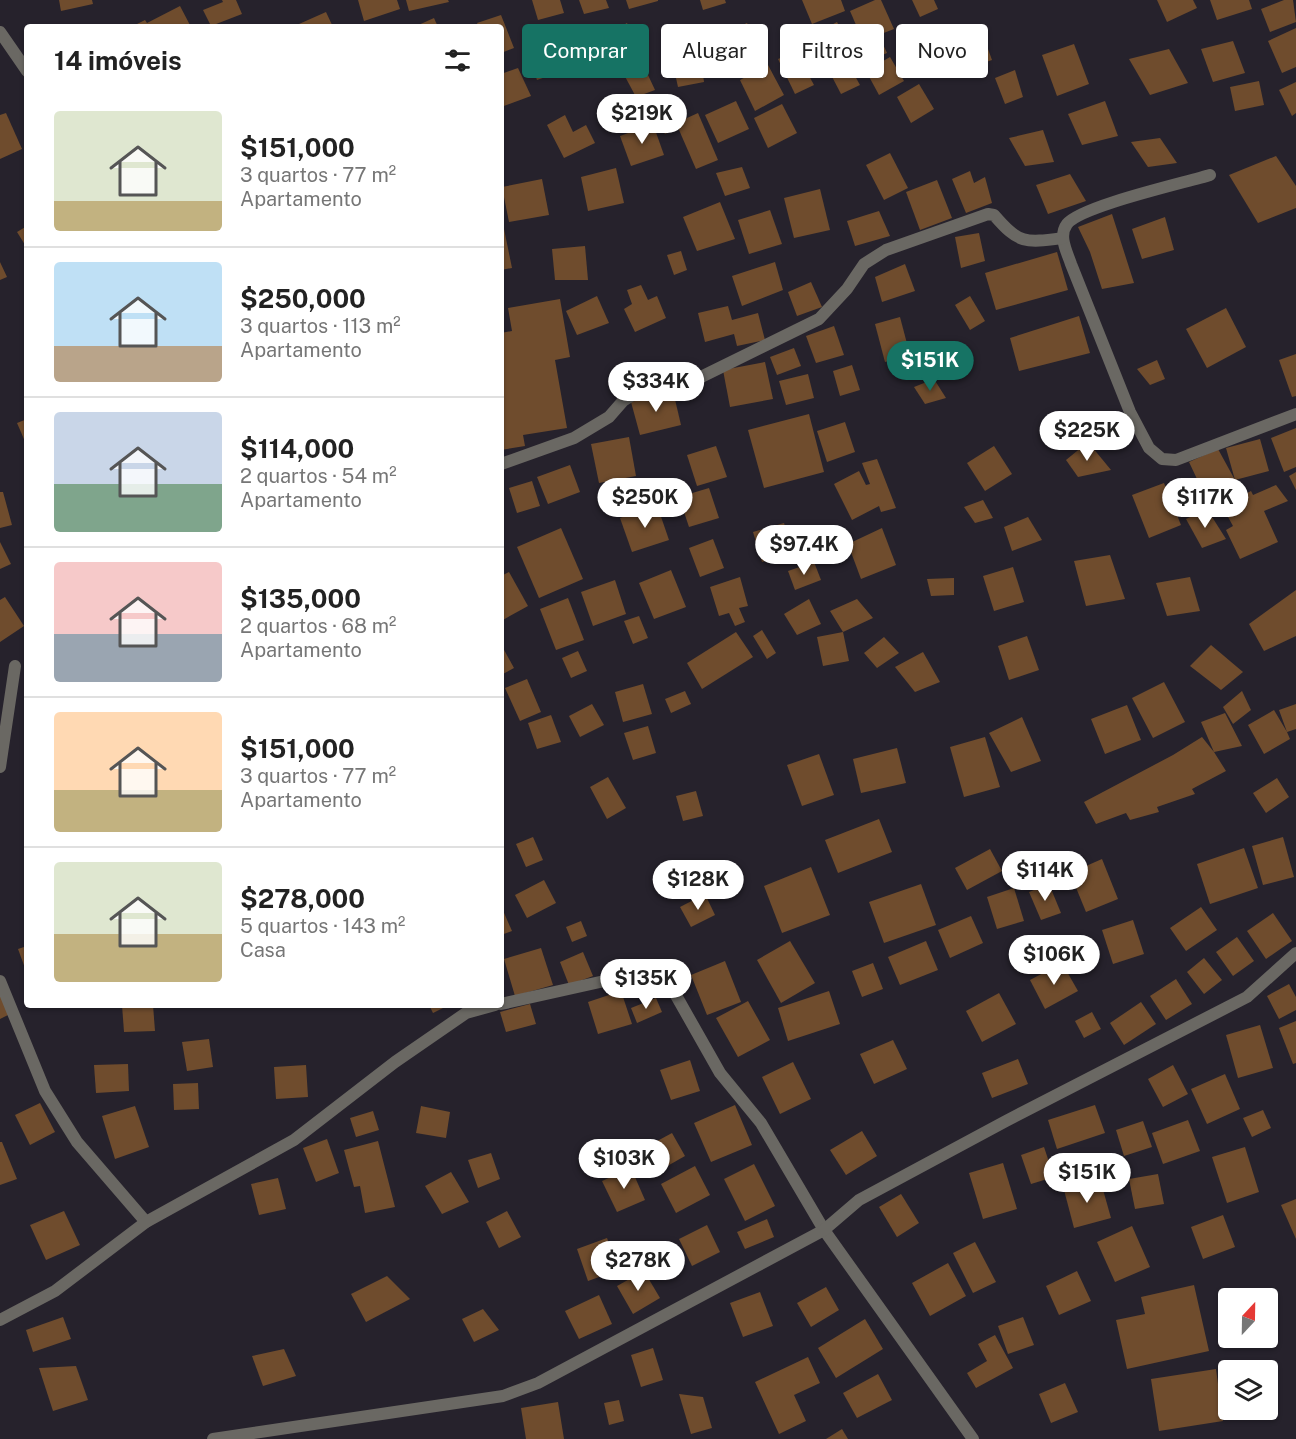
<!DOCTYPE html>
<html lang="pt">
<head>
<meta charset="utf-8">
<style>
	body { margin:0; font-family:"Public Sans",sans-serif; background:#f6f6f6; color:#222; height:100vh; display:flex; flex-direction:column; font-size:22px; white-space:nowrap }
	* { box-sizing:border-box; margin:0 }
	p { font-size:20px; color:#767676 }
	.icon { flex:none; width:33px; height:33px; fill:none; stroke:currentColor; stroke-width:2; stroke-linecap:round; stroke-linejoin:round }
	.map { position:relative; flex:1; overflow:hidden }
	.sheet { position:absolute; left:24px; top:24px; width:480px; height:984px; display:flex; flex-direction:column; background:#fff; border-radius:6px; box-shadow:0 2px 4px #0004 }
	.sheet>* { flex:none }
	.guide { position:absolute; left:522px; top:24px; width:570px; height:54px; display:flex; gap:12px }
	.needle { width:39px; rotate:22deg }
	.fabs { position:absolute; left:1218px; top:1288px; display:grid; gap:12px }
	.fabs a { display:grid; place-items:center; width:60px; height:60px; border-radius:6px; background:#fff; box-shadow:0 2px 4px #0004; font-size:30px }
	.price { position:absolute; translate:-50% -51px; padding:0 14px; border-radius:21px; background:#fff; color:#222; font-size:20px; line-height:39px; filter:drop-shadow(0 2px 3px #0008) }
	.price::after { content:''; position:absolute; left:50%; top:36px; width:18px; height:14px; margin-left:-9px; background:inherit; clip-path:polygon(0 0,100% 0,50% 100%) }
	.price.active { background:#167364; color:#fff }
	ul { padding:0; list-style:none }
	li { display:flex; align-items:center; gap:18px; height:150px; padding:0 30px }
	li+li { border-top:2px solid #e0e0e0 }
	li span { display:grid; place-items:center; flex:none; width:168px; height:120px; border-radius:6px; color:#555 }
	li>.icon { margin-inline-start:auto }
	span .icon { width:72px; height:72px; fill:#fffc; stroke-width:1 }
	li b { font-size:26px }
	h2 { display:flex; justify-content:space-between; align-items:center; height:72px; padding:0 30px; font-size:26px }
	.tag { padding:0 21px; border-radius:6px; background:#fff; box-shadow:0 2px 4px #0004; font-size:21px; line-height:54px }
	.tag.active { background:#167364; color:#fff }
	.map>svg:first-child { display:block }
</style>
</head>
<body>
<div class="map">
<svg width="1296" height="1439" viewBox="0 0 1296 1439">
	<rect width="100%" height="100%" fill="#26222c"/>
	<g fill="#6f4c2d">
		<path d="M59 0H92L93 4 61 11Z"/>
		<path d="M222 0H236L242 14 211 26 203 10 223 2Z"/>
		<path d="M358 0H397L400 9 364 21Z"/>
		<path d="M406 0H448L449 2 409 11Z"/>
		<path d="M532 0H560L564 13 538 20Z"/>
		<path d="M579 0H606L609 8 584 14Z"/>
		<path d="M626 0H658V1L629 9Z"/>
		<path d="M700 0H725L726 3 703 10Z"/>
		<path d="M802 0H841L845 11 812 24Z"/>
		<path d="M875 0H881L894 29 863 41 850 11Z"/>
		<path d="M912 0H934L938 9 920 17Z"/>
		<path d="M1157 0H1193L1197 8 1167 22Z"/>
		<path d="M1210 0H1249L1252 9 1217 20Z"/>
		<path d="M1284 0H1293L1296 22 1270 32 1261 9Z"/>
		<path d="M180 6 191 27H131L145 20 147 23Z"/>
		<path d="M326 12 333 27H300L299 24Z"/>
		<path d="M501 15 514 48 501 53V27H479L477 23Z"/>
		<path d="M434 18 438 27H414Z"/>
		<path d="M837 22 851 49 823 63 811 36Z"/>
		<path d="M627 23 641 53 611 69 595 41Z"/>
		<path d="M747 23 764 59 733 73 716 37Z"/>
		<path d="M980 27 992 60 960 71 948 38Z"/>
		<path d="M1296 28V67L1282 73 1268 41Z"/>
		<path d="M880 38 887 53 864 63 858 48Z"/>
		<path d="M552 40 563 71 537 80 526 49Z"/>
		<path d="M1233 41 1245 73 1213 82 1201 49Z"/>
		<path d="M1074 44 1089 84 1057 96 1042 55Z"/>
		<path d="M1169 49 1188 83 1150 95 1129 59Z"/>
		<path d="M796 52 814 85 795 94 778 59Z"/>
		<path d="M700 53 704 82 678 87 672 60Z"/>
		<path d="M890 57 904 81 879 95 866 71Z"/>
		<path d="M845 58 860 85 841 94 827 67Z"/>
		<path d="M641 60 655 90 636 97 621 69Z"/>
		<path d="M768 65 784 95 755 111 740 80Z"/>
		<path d="M518 68 531 96 501 107V74Z"/>
		<path d="M1015 70 1023 97 1005 104 995 78Z"/>
		<path d="M1259 81 1264 105 1235 111 1230 87Z"/>
		<path d="M1296 82V113L1292 116 1279 90Z"/>
		<path d="M919 84 934 109 911 123 897 97Z"/>
		<path d="M736 101 749 129 718 143 705 115Z"/>
		<path d="M1105 101 1118 136 1082 145 1068 114Z"/>
		<path d="M782 104 797 133 768 148 754 118Z"/>
		<path d="M667 109 677 128 665 134 655 114Z"/>
		<path d="M6 113 22 149 0 159V115Z"/>
		<path d="M698 113 718 160 696 169 676 123Z"/>
		<path d="M565 115 573 132 586 125 595 143 564 158 547 125Z"/>
		<path d="M653 124 664 155 631 166 620 136Z"/>
		<path d="M1043 130 1054 162 1025 166 1009 138Z"/>
		<path d="M1160 138 1177 163 1148 167 1131 142Z"/>
		<path d="M890 153 908 188 884 200 866 165Z"/>
		<path d="M1276 156 1296 186V208L1258 223 1229 175Z"/>
		<path d="M742 167 750 188 725 196 716 173Z"/>
		<path d="M616 168 624 203 588 211 581 177Z"/>
		<path d="M970 171 974 183 985 177 992 203 966 213 952 179Z"/>
		<path d="M1070 174 1086 201 1048 214 1036 185Z"/>
		<path d="M542 179 549 215 509 222 502 187Z"/>
		<path d="M937 180 952 218 920 230 906 192Z"/>
		<path d="M820 189 830 230 794 238 784 198Z"/>
		<path d="M720 202 735 239 697 251 683 217Z"/>
		<path d="M770 210 782 244 749 254 738 220Z"/>
		<path d="M879 211 890 236 855 246 847 221Z"/>
		<path d="M1112 214 1134 283 1102 289 1090 252 1078 227Z"/>
		<path d="M1165 217 1174 250 1142 259 1132 229Z"/>
		<path d="M27 226V248L17 232Z"/>
		<path d="M504 229 512 268 501 270V230Z"/>
		<path d="M979 233 985 261 961 268 955 237Z"/>
		<path d="M585 246 588 280H555L552 249Z"/>
		<path d="M681 251 687 270 674 275 667 255Z"/>
		<path d="M1057 252 1068 290 996 310 985 273Z"/>
		<path d="M0 262 7 277 0 280Z"/>
		<path d="M775 262 783 290 742 306 732 276Z"/>
		<path d="M905 264 915 291 882 302 875 277Z"/>
		<path d="M811 282 822 307 797 316 788 292Z"/>
		<path d="M641 285 648 300 657 296 666 318 635 332 624 309 632 304 627 290Z"/>
		<path d="M597 296 609 323 577 335 566 311Z"/>
		<path d="M970 296 985 321 970 330 955 305Z"/>
		<path d="M560 299 570 357 555 360 567 428 523 435 525 446 501 450V333L512 331 508 308Z"/>
		<path d="M728 306 732 320 758 313 765 340 737 346 734 334 705 342 698 313Z"/>
		<path d="M1226 308 1246 347 1207 368 1186 329Z"/>
		<path d="M1079 316 1090 353 1019 371 1010 338Z"/>
		<path d="M900 317 910 355 885 362 875 324Z"/>
		<path d="M834 326 844 355 816 363 806 336Z"/>
		<path d="M794 348 801 366 777 375 770 357Z"/>
		<path d="M1296 354V396L1292 397 1279 360Z"/>
		<path d="M1157 360 1165 379 1150 385 1137 369Z"/>
		<path d="M765 362 773 399 730 407 723 370Z"/>
		<path d="M852 365 860 390 840 396 833 371Z"/>
		<path d="M808 374 814 398 786 405 779 381Z"/>
		<path d="M934 379 946 398 925 404 914 387Z"/>
		<path d="M673 391 681 425 640 435 631 402Z"/>
		<path d="M809 414 824 472 764 488 748 430Z"/>
		<path d="M27 419V446L17 423Z"/>
		<path d="M845 422 855 452 827 462 817 431Z"/>
		<path d="M1296 428V467L1284 472 1271 438Z"/>
		<path d="M629 437 636 476 599 483 591 444Z"/>
		<path d="M1260 439 1269 471 1235 480 1205 496 1189 462 1218 449 1235 480 1226 448Z"/>
		<path d="M1088 442 1111 470 1078 477 1066 460Z"/>
		<path d="M716 446 727 477 697 486 687 455Z"/>
		<path d="M994 446 1012 474 985 491 967 463Z"/>
		<path d="M877 459 896 508 881 512 879 506 852 520 834 484 859 471 866 485 870 484 862 463Z"/>
		<path d="M570 465 580 492 548 504 537 477Z"/>
		<path d="M1296 472V490L1289 476Z"/>
		<path d="M532 481 540 506 517 513 509 488Z"/>
		<path d="M1164 483 1181 525 1149 538 1132 495Z"/>
		<path d="M1276 485 1288 501 1264 511 1278 542 1240 559 1226 530 1233 526 1222 506 1251 491 1253 495Z"/>
		<path d="M709 488 719 518 689 527 679 497Z"/>
		<path d="M0 492H3L12 525 0 528Z"/>
		<path d="M983 500 993 518 975 523 964 507Z"/>
		<path d="M657 505 669 540 632 552 620 518Z"/>
		<path d="M1207 509 1226 539 1202 548 1186 519Z"/>
		<path d="M1028 517 1042 540 1012 551 1004 527Z"/>
		<path d="M784 523 793 553 762 562 753 532Z"/>
		<path d="M561 528 583 579 539 598 517 547Z"/>
		<path d="M882 528 896 565 861 579 848 544Z"/>
		<path d="M713 539 724 568 700 577 689 548Z"/>
		<path d="M0 542 11 564 0 569Z"/>
		<path d="M1110 555 1125 599 1086 606 1074 561Z"/>
		<path d="M814 562 821 580 795 590 788 571Z"/>
		<path d="M1013 567 1024 602 994 611 983 576Z"/>
		<path d="M671 570 686 607 654 619 639 583Z"/>
		<path d="M509 572 528 606 501 621V576Z"/>
		<path d="M740 577 748 606 739 608 745 622 735 626 729 613 719 616 710 587Z"/>
		<path d="M1190 577 1200 611 1167 616 1156 583Z"/>
		<path d="M954 578V595L931 596 927 579Z"/>
		<path d="M615 580 626 614 593 626 581 592Z"/>
		<path d="M1296 590V636L1264 651 1249 624Z"/>
		<path d="M5 597 24 626 0 642V600Z"/>
		<path d="M568 598 584 640 556 650 540 609Z"/>
		<path d="M809 599 821 624 797 635 784 614Z"/>
		<path d="M857 599 873 618 843 632 849 661 823 666 817 637 843 632 830 611Z"/>
		<path d="M639 616 648 638 633 644 624 621Z"/>
		<path d="M762 630 776 653 767 659 753 636Z"/>
		<path d="M736 632 753 657 702 689 687 663Z"/>
		<path d="M1027 636 1039 670 1009 680 998 646Z"/>
		<path d="M884 637 899 653 877 668 864 653Z"/>
		<path d="M1211 645 1243 672 1221 690 1190 666Z"/>
		<path d="M503 648 514 668 501 675V649Z"/>
		<path d="M578 651 587 671 571 678 562 658Z"/>
		<path d="M923 652 940 682 915 692 895 667Z"/>
		<path d="M527 679 541 712 520 721 505 688Z"/>
		<path d="M1164 682 1185 722 1153 738 1132 698Z"/>
		<path d="M643 684 652 714 623 722 615 692Z"/>
		<path d="M685 691 691 704 671 713 665 699Z"/>
		<path d="M1242 691 1251 710 1233 724 1223 707Z"/>
		<path d="M592 704 604 725 580 737 569 716Z"/>
		<path d="M1296 704V729L1287 732 1290 739 1264 754 1248 725 1274 710 1287 732 1279 710Z"/>
		<path d="M1127 705 1141 740 1105 754 1091 719Z"/>
		<path d="M1225 713 1242 746 1214 752 1226 771 1192 789 1195 794 1157 807 1159 812 1130 820 1126 813 1096 824 1084 802 1173 755 1202 737 1214 752 1201 722Z"/>
		<path d="M551 715 561 742 537 749 528 723Z"/>
		<path d="M1022 717 1041 761 1011 772 989 733Z"/>
		<path d="M648 726 656 753 633 760 624 733Z"/>
		<path d="M985 737 1000 787 964 797 950 747Z"/>
		<path d="M897 748 906 783 861 793 853 759Z"/>
		<path d="M819 754 834 795 802 806 787 765Z"/>
		<path d="M608 777 626 808 607 819 590 787Z"/>
		<path d="M1277 778 1289 797 1266 813 1253 793Z"/>
		<path d="M696 791 703 816 683 821 676 796Z"/>
		<path d="M879 819 892 852 838 873 825 840Z"/>
		<path d="M533 837 543 860 526 867 516 844Z"/>
		<path d="M1283 837 1294 877 1263 885 1252 846Z"/>
		<path d="M1244 848 1258 888 1210 904 1197 864Z"/>
		<path d="M990 849 1002 871 967 890 955 868Z"/>
		<path d="M1102 859 1118 899 1086 912 1070 873Z"/>
		<path d="M811 867 830 915 782 933 764 886Z"/>
		<path d="M544 880 556 903 527 918 515 895Z"/>
		<path d="M921 884 936 925 884 943 869 902Z"/>
		<path d="M1049 884 1061 913 1041 920 1029 892Z"/>
		<path d="M1014 888 1024 921 997 929 987 897Z"/>
		<path d="M705 894 715 915 691 927 680 907Z"/>
		<path d="M501 906 512 931 501 935Z"/>
		<path d="M1201 907 1217 930 1186 951 1170 928Z"/>
		<path d="M1273 913 1292 941 1266 959 1247 931Z"/>
		<path d="M971 916 983 943 950 958 938 930Z"/>
		<path d="M1133 920 1144 954 1113 964 1102 930Z"/>
		<path d="M581 921 587 936 572 942 566 927Z"/>
		<path d="M1237 937 1254 961 1233 976 1216 952Z"/>
		<path d="M790 941 815 983 781 1003 757 960Z"/>
		<path d="M926 941 938 970 900 985 888 957Z"/>
		<path d="M27 946V968H25L18 949Z"/>
		<path d="M541 948 553 985 515 996 504 959Z"/>
		<path d="M583 952 593 976 569 985 560 962Z"/>
		<path d="M1204 958 1222 980 1204 994 1187 972Z"/>
		<path d="M725 961 741 1002 707 1015 691 975Z"/>
		<path d="M873 963 883 989 862 997 852 971Z"/>
		<path d="M1062 963 1078 991 1045 1009 1030 980Z"/>
		<path d="M1176 979 1192 1004 1166 1020 1150 996Z"/>
		<path d="M1289 984 1296 997V1010L1279 1019 1267 996Z"/>
		<path d="M621 991 632 1024 598 1034 588 1002Z"/>
		<path d="M829 991 840 1024 788 1041 778 1008Z"/>
		<path d="M0 992 10 1014 0 1019Z"/>
		<path d="M999 993 1016 1024 982 1042 966 1011Z"/>
		<path d="M656 998 662 1012 637 1023 631 1008Z"/>
		<path d="M748 1001 770 1040 738 1057 716 1018Z"/>
		<path d="M1141 1002 1156 1024 1124 1045 1110 1023Z"/>
		<path d="M530 1004 536 1024 506 1032 500 1012Z"/>
		<path d="M122 1005H153L155 1031 124 1032Z"/>
		<path d="M429 1005H449L433 1013Z"/>
		<path d="M1092 1012 1101 1029 1084 1038 1075 1021Z"/>
		<path d="M1296 1021V1063L1293 1064 1279 1028Z"/>
		<path d="M1260 1025 1273 1068 1238 1078 1226 1035Z"/>
		<path d="M209 1039 213 1067 187 1071 182 1042Z"/>
		<path d="M893 1040 907 1069 874 1084 860 1054Z"/>
		<path d="M1018 1059 1028 1084 992 1098 982 1073Z"/>
		<path d="M690 1060 700 1091 671 1100 660 1070Z"/>
		<path d="M793 1062 811 1099 780 1114 762 1077Z"/>
		<path d="M128 1064 129 1091 96 1093 94 1065Z"/>
		<path d="M306 1065 308 1097 276 1099 274 1067Z"/>
		<path d="M1173 1065 1188 1094 1163 1107 1148 1079Z"/>
		<path d="M1225 1074 1240 1109 1207 1124 1191 1089Z"/>
		<path d="M198 1083 199 1109 174 1110 173 1084Z"/>
		<path d="M40 1103 55 1132 30 1145 15 1115Z"/>
		<path d="M735 1105 752 1145 711 1162 694 1123Z"/>
		<path d="M1095 1105 1105 1133 1057 1149 1048 1120Z"/>
		<path d="M135 1106 149 1147 115 1159 102 1116Z"/>
		<path d="M421 1106 450 1112 446 1138 416 1133Z"/>
		<path d="M1263 1110 1271 1128 1252 1137 1243 1118Z"/>
		<path d="M373 1111 379 1130 356 1137 350 1118Z"/>
		<path d="M1188 1120 1200 1151 1163 1164 1152 1133Z"/>
		<path d="M1143 1121 1152 1147 1124 1156 1116 1130Z"/>
		<path d="M862 1131 877 1156 846 1175 830 1150Z"/>
		<path d="M672 1133 685 1156 648 1177 635 1153Z"/>
		<path d="M327 1139 339 1173 316 1182 303 1148Z"/>
		<path d="M378 1141 395 1207 365 1213 360 1186 354 1187 344 1150Z"/>
		<path d="M0 1142H2L17 1179 0 1185Z"/>
		<path d="M1044 1147 1054 1177 1031 1184 1021 1155Z"/>
		<path d="M1245 1147 1259 1192 1227 1203 1212 1157Z"/>
		<path d="M491 1153 500 1179 478 1188 468 1160Z"/>
		<path d="M1003 1163 1017 1209 983 1219 969 1173Z"/>
		<path d="M754 1164 775 1206 745 1221 724 1179Z"/>
		<path d="M695 1166 710 1195 676 1213 661 1184Z"/>
		<path d="M631 1168 645 1200 617 1212 602 1181Z"/>
		<path d="M451 1172 469 1202 442 1214 425 1186Z"/>
		<path d="M1158 1174 1164 1204 1135 1209 1129 1179Z"/>
		<path d="M278 1178 286 1209 259 1215 251 1184Z"/>
		<path d="M1100 1179 1111 1218 1074 1228 1064 1190Z"/>
		<path d="M901 1194 919 1223 897 1237 879 1207Z"/>
		<path d="M1296 1199V1239L1281 1205Z"/>
		<path d="M64 1211 80 1245 46 1260 30 1225Z"/>
		<path d="M507 1211 521 1237 499 1248 486 1222Z"/>
		<path d="M1223 1215 1235 1247 1203 1259 1191 1227Z"/>
		<path d="M767 1219 774 1237 745 1249 737 1232Z"/>
		<path d="M707 1225 720 1252 692 1266 679 1239Z"/>
		<path d="M1132 1226 1150 1267 1115 1282 1097 1242Z"/>
		<path d="M607 1238 619 1270 588 1281 577 1249Z"/>
		<path d="M975 1242 996 1282 973 1293 953 1253Z"/>
		<path d="M948 1263 966 1296 930 1316 912 1283Z"/>
		<path d="M644 1271 660 1298 633 1314 617 1286Z"/>
		<path d="M1077 1271 1091 1301 1059 1315 1046 1286Z"/>
		<path d="M387 1276 410 1299 366 1322 351 1294Z"/>
		<path d="M1194 1285 1209 1351 1127 1369 1116 1320 1145 1314 1141 1297Z"/>
		<path d="M826 1287 839 1310 811 1327 797 1303Z"/>
		<path d="M760 1292 773 1326 743 1337 730 1303Z"/>
		<path d="M599 1295 612 1324 579 1339 565 1311Z"/>
		<path d="M483 1309 499 1330 474 1342 462 1319Z"/>
		<path d="M63 1317 71 1339 33 1352 26 1330Z"/>
		<path d="M1023 1317 1034 1345 1008 1354 998 1326Z"/>
		<path d="M865 1319 883 1349 836 1378 818 1348Z"/>
		<path d="M995 1335 1013 1368 976 1388 967 1373 987 1361 978 1344Z"/>
		<path d="M653 1348 663 1380 641 1387 631 1355Z"/>
		<path d="M284 1349 296 1376 263 1386 252 1356Z"/>
		<path d="M808 1357 820 1383 794 1395 806 1421 779 1434 755 1382Z"/>
		<path d="M76 1366 88 1400 53 1411 39 1368Z"/>
		<path d="M1216 1369 1223 1421 1159 1431 1151 1379Z"/>
		<path d="M878 1374 892 1400 857 1418 843 1393Z"/>
		<path d="M1065 1383 1078 1412 1051 1423 1039 1394Z"/>
		<path d="M679 1394 703 1397 712 1428 691 1434Z"/>
		<path d="M619 1400 624 1421 609 1425 604 1403Z"/>
		<path d="M558 1402 564 1439H526L521 1408Z"/>
		<path d="M842 1429 848 1439H826Z"/>
	</g>
	<g fill="none" stroke-linecap="round" stroke-linejoin="round">
		<g stroke="#6a6863" stroke-width="12">
			<path d="M0 32 27 71"/>
			<path d="M1210 175C1184 183 1081 206 1067 224 1058 236 1067 252 1071 264L1130 412 1149 448 1162 459 1176 460 1296 414"/>
			<path d="M501 464 574 438 609 417 623 401 636 393 673 387 703 376 819 319 847 289 864 264 886 250 988 214 994 215C1019 244 1025 243 1063 238"/>
			<path d="M0 767 15 666"/>
			<path d="M0 981 45 1091 77 1142 146 1222"/>
			<path d="M501 1004 636 974 658 976 669 983 720 1073 761 1123 824 1230 973 1439"/>
			<path d="M0 1320 55 1291 146 1222 294 1140 395 1062 466 1013 495 1005"/>
			<path d="M213 1439 503 1396 538 1383 824 1230 859 1200 1006 1121 1247 997 1296 953"/>
		</g>
	</g>
</svg>
<div class="fabs">
<a><svg class="needle" viewBox="-14 -14 28 28"><path d="M0-13l5 13h-10z" fill="#e53935"/><path d="M0 13l5-13h-10z" fill="#767676"/></svg></a>
<a><svg class="icon" aria-label="layers" viewBox="0 0 24 24"><path d="M12 4l9 5-9 5-9-5zM3 14l9 5 9-5"/></svg></a>
</div>
<b class="price" style="left:642px;top:145px">$219K</b>
<b class="price active" style="left:930px;top:392px">$151K</b>
<b class="price" style="left:656px;top:413px">$334K</b>
<b class="price" style="left:1087px;top:462px">$225K</b>
<b class="price" style="left:645px;top:529px">$250K</b>
<b class="price" style="left:1205px;top:529px">$117K</b>
<b class="price" style="left:804px;top:576px">$97.4K</b>
<b class="price" style="left:1045px;top:902px">$114K</b>
<b class="price" style="left:698px;top:911px">$128K</b>
<b class="price" style="left:1054px;top:986px">$106K</b>
<b class="price" style="left:646px;top:1010px">$135K</b>
<b class="price" style="left:624px;top:1190px">$103K</b>
<b class="price" style="left:1087px;top:1204px">$151K</b>
<b class="price" style="left:638px;top:1292px">$278K</b>
<div class="guide">
<a class="tag active">Comprar</a>
<a class="tag">Alugar</a>
<a class="tag">Filtros</a>
<a class="tag">Novo</a>
</div>
<section class="sheet">
<h2>14 imóveis<svg class="icon" aria-label="filters" viewBox="0 0 24 24"><path d="M4 7h16M4 17h16"/><circle cx="9" cy="7" r="2"/><circle cx="15" cy="17" r="2"/></svg></h2>
<ul>
<li><span style="background:linear-gradient(#dfe7d0 75%,#c2b280 0)"><svg class="icon" aria-label="home" viewBox="0 0 24 24"><path d="M3 11l9-7 9 7M6 9v11h12V9"/></svg></span><div><b>$151,000</b><p>3 quartos · 77 m²</p><p>Apartamento</p></div></li>
<li><span style="background:linear-gradient(#bfe0f5 70%,#b9a48a 0)"><svg class="icon" aria-label="home" viewBox="0 0 24 24"><path d="M3 11l9-7 9 7M6 9v11h12V9"/></svg></span><div><b>$250,000</b><p>3 quartos · 113 m²</p><p>Apartamento</p></div></li>
<li><span style="background:linear-gradient(#c9d6e8 60%,#7fa58c 0)"><svg class="icon" aria-label="home" viewBox="0 0 24 24"><path d="M3 11l9-7 9 7M6 9v11h12V9"/></svg></span><div><b>$114,000</b><p>2 quartos · 54 m²</p><p>Apartamento</p></div></li>
<li><span style="background:linear-gradient(#f6c9c9 60%,#9aa5b1 0)"><svg class="icon" aria-label="home" viewBox="0 0 24 24"><path d="M3 11l9-7 9 7M6 9v11h12V9"/></svg></span><div><b>$135,000</b><p>2 quartos · 68 m²</p><p>Apartamento</p></div></li>
<li><span style="background:linear-gradient(#ffd9b3 65%,#c2b280 0)"><svg class="icon" aria-label="home" viewBox="0 0 24 24"><path d="M3 11l9-7 9 7M6 9v11h12V9"/></svg></span><div><b>$151,000</b><p>3 quartos · 77 m²</p><p>Apartamento</p></div></li>
<li><span style="background:linear-gradient(#dfe7d0 60%,#c2b280 0)"><svg class="icon" aria-label="home" viewBox="0 0 24 24"><path d="M3 11l9-7 9 7M6 9v11h12V9"/></svg></span><div><b>$278,000</b><p>5 quartos · 143 m²</p><p>Casa</p></div></li>
</ul>
</section>
</div>
</body>
</html>
